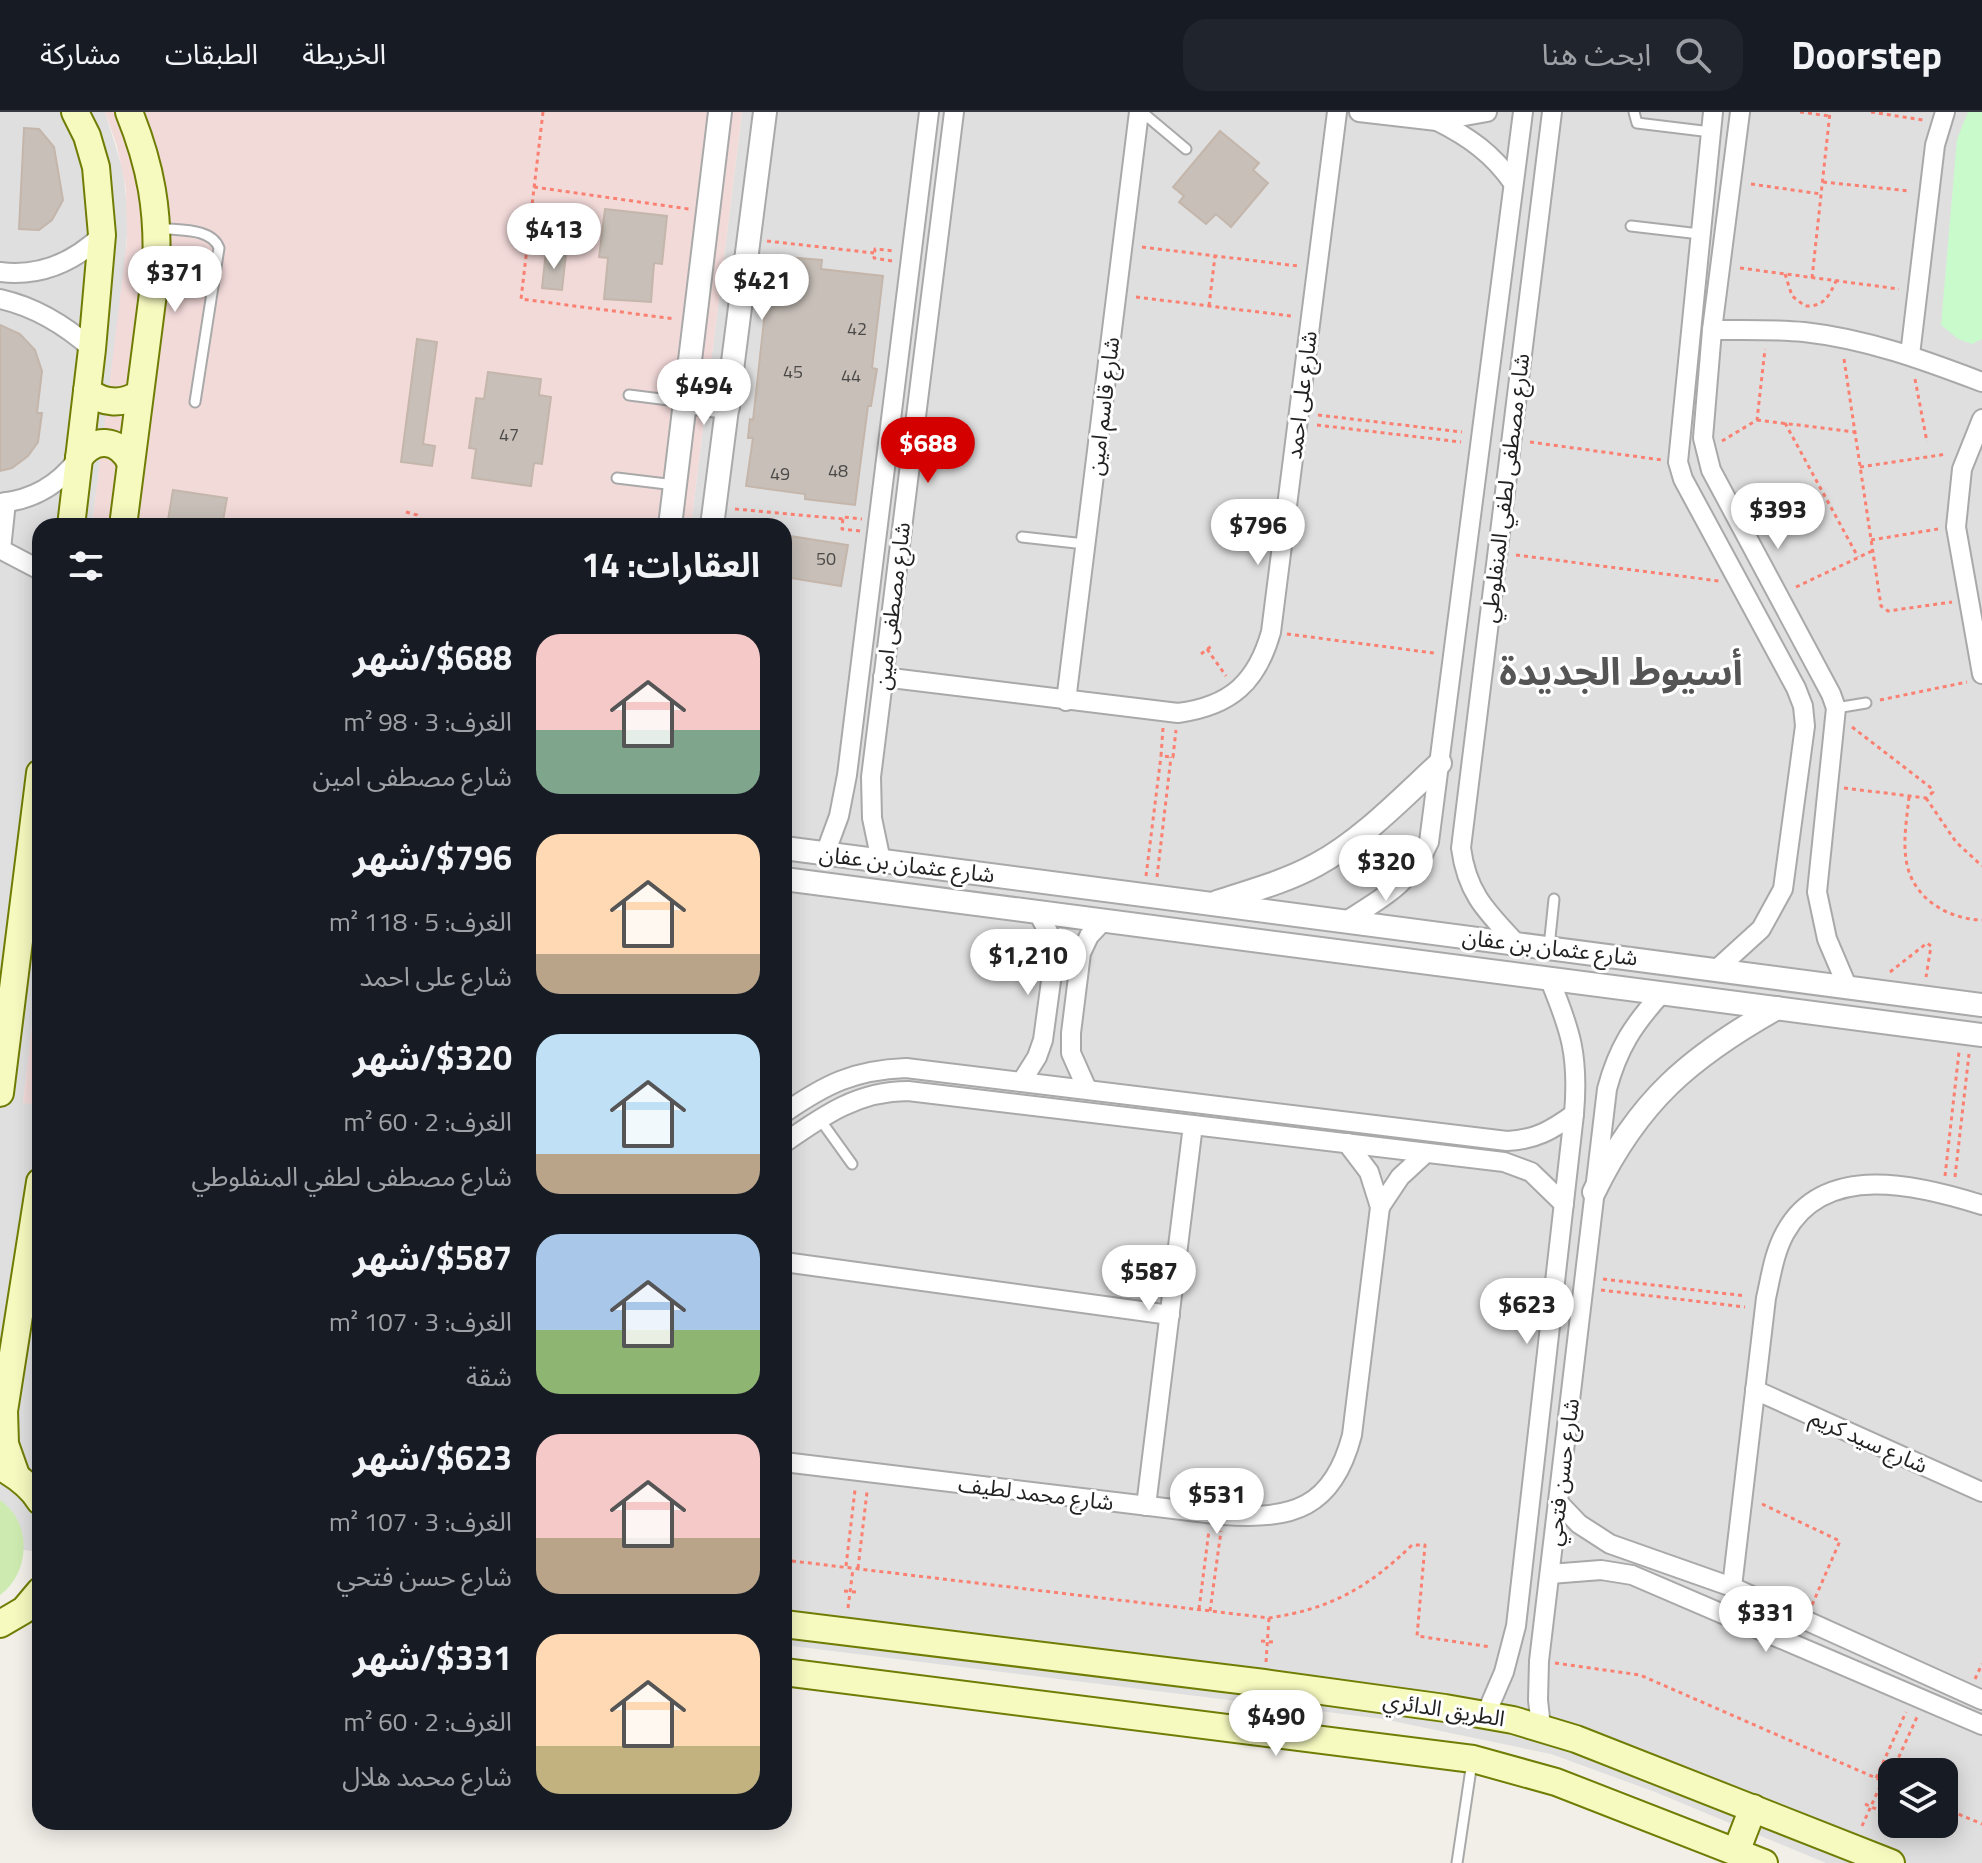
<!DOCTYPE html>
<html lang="ar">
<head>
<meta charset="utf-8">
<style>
	body { margin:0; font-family:"Titillium Web","Noto Sans Arabic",sans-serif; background:#20242c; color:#f1f3f6; direction:rtl; height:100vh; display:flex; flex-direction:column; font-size:30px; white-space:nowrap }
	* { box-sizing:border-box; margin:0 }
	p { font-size:26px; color:#9ea1a6 }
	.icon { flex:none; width:44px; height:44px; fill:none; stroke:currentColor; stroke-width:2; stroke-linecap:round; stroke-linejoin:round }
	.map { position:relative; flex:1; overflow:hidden; direction:ltr }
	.side { position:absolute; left:32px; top:406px; width:760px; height:1312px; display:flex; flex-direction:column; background:#171b24; border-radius:24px; box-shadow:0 4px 20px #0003; direction:rtl }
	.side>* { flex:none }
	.tools { position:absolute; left:1878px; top:1646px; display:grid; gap:16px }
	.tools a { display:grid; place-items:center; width:80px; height:80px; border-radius:16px; background:#171b24; box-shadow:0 4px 20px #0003; font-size:40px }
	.price { position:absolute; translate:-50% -68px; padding:0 18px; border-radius:28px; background:#fff; color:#222; font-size:26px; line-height:52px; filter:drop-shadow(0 2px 4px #0008) }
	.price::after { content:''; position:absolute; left:50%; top:48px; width:24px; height:18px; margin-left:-12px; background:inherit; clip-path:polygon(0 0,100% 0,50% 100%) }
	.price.current { background:#d40000; color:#fff }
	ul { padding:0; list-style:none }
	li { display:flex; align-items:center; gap:24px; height:200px; padding:0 32px }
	li span { display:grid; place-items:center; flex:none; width:224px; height:160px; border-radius:24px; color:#555 }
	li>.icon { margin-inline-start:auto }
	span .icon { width:96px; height:96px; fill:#fffc; stroke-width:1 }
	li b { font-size:34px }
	h2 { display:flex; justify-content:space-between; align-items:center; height:96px; padding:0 32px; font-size:34px }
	header { display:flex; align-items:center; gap:48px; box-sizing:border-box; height:112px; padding:0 40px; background:#171b24; border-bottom:2px solid #363941 }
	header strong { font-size:38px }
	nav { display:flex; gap:44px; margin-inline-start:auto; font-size:28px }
	.search { width:560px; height:72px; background:#20242c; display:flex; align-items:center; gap:20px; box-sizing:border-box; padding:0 28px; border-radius:24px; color:#9ea1a6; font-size:30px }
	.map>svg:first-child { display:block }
</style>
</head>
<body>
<header>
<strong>Doorstep</strong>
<div class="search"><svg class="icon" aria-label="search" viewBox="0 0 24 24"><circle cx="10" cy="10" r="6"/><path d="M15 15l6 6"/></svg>ابحث هنا</div>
<nav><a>الخريطة</a><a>الطبقات</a><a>مشاركة</a></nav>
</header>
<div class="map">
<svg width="1982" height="1751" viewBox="0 0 1982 1751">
	<rect width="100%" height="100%" fill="#f2efe9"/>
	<g fill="#e0dfdf" fill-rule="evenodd">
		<path d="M0 0H105L123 59 128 103 125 155 92 414H40V846L23 990 40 993V1440L0 1435Z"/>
		<path d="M742 0H1982V1751H1826L1655 1680 1551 1642 1383 1607 784 1533V414H691ZM1892 1660H1944V1712H1892Z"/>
	</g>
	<g fill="#f2dad9">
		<path d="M105 0H742L691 414H92L127 129 126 77 117 34Z"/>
		<path d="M40 846V993L23 991Z"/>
	</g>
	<path fill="#cdebb0" d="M0 1388C32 1410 31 1460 0 1483Z"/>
	<path fill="#c8facc" d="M1968 0H1982V227L1972 232 1958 227 1941 213 1957 27Z"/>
	<g fill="#c7bfb8" stroke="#c4b6ab" stroke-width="2">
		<path d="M24 16 39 17 54 35 63 88 52 108 39 118 19 117Z"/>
		<path d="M1220 19 1259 51 1253 58 1268 71 1231 115 1216 102 1206 112 1179 90 1184 84 1173 75Z"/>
		<path d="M605 97 667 104 662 152 654 151 651 190 604 187 608 146 599 145Z"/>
		<path d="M546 139 566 142 562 178 542 176Z"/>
		<path d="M773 144 822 148 821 157 883 164 872 256 877 257 871 294H868L855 393 805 387V382L746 374 753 326H748L750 307 753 308 766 190 770 191Z"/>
		<path d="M0 213 20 222 35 238 42 259 37 301H42L38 330 28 344 12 356 0 359Z"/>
		<path d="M417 227 437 230 423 332 435 334 432 354 401 350Z"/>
		<path d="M488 260 541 267 539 283 551 285 542 352 534 351 531 374 472 366 476 337 469 336 476 286 484 287Z"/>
		<path d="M173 378 227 386 222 414H167Z"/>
		<path d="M784 423 848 433 841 474 784 465Z"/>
	</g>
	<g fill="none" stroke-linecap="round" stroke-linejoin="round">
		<g stroke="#a9a9a9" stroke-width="13">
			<g id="service">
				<path d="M1142 0 1186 37"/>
				<path d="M1634 0 1637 11 1711 20"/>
				<path d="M1631 114 1700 122"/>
				<path d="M158 116C177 119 211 115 219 136L195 290"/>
				<path d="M629 283 685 290"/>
				<path d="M617 366 675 373"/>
				<path d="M1022 425 1085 432"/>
				<path d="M1836 596 1866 591"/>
				<path d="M1549 835 1554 787"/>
				<path d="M819 1006 852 1052"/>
				<path d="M1457 1751 1472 1650"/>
			</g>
		</g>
		<g stroke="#a9a9a9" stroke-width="22">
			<g id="minor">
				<path d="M1359 0 1437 9 1487 0"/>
				<path d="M1713 0 1678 350 1683 367 1796 576 1803 594 1805 614 1783 777 1761 817 1717 857"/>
				<path d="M1740 0 1712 218 1703 326 1711 358 1831 582 1836 596 1817 780 1827 827 1847 874"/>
				<path d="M1437 9C1469 25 1493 42 1513 71"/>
				<path d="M0 160C40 165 74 150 102 123"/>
				<path d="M0 187C36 195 65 213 92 237"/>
				<path d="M1712 218C1743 218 1774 217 1804 220 1867 227 1924 248 1982 270"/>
				<path d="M1910 243 1935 33 1945 0"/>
				<path d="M1982 307 1962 357 1956 415 1982 562"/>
				<path d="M0 391C32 388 58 373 77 348"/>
				<path d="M0 437 40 458"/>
				<path d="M1 437 6 390"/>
				<path d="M883 565 1178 601C1231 594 1257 570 1271 520L1337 0"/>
				<path d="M1066 589 1139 0"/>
				<path d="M825 742 839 704 847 663 929 0"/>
				<path d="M881 749 872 706 871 665 954 0"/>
				<path d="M1346 809C1381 787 1413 770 1429 730L1523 0"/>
				<path d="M1516 831C1486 799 1467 781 1461 736L1552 0"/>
				<path d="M1022 969 1037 945 1043 928 1054 847 1053 829 1037 799"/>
				<path d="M1087 977 1071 941V921L1081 841 1089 824 1104 808"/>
				<path d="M784 1001C826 972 854 958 906 956L1507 1029C1535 1028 1552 1018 1574 1002"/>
				<path d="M784 1031C824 1003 858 979 908 979L1504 1050 1531 1060 1564 1092"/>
				<path d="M1380 1095 1400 1065 1426 1041"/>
				<path d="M784 1150 1170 1203"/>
				<path d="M1755 1278 1982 1380"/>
				<path d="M784 1350 1223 1403C1293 1408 1333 1396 1352 1323L1380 1095 1369 1060 1347 1031"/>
				<path d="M1558 1390 1579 1412 1610 1432 1732 1475 1982 1588"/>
				<path d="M1146 1394 1193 1013"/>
				<path d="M1550 1462 1601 1458 1632 1463 1982 1613"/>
				<path d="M1732 1475 1766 1186C1771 1164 1774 1141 1785 1121 1824 1049 1919 1073 1982 1093"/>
				<path d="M1486 1602 1504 1560 1516 1514 1574 1002C1579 944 1571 919 1549 866"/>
				<path d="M1541 1615 1538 1588 1539 1549 1607 977C1618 936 1633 913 1662 881"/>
			</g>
		</g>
		<g stroke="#a9a9a9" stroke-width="26">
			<g id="tertiary">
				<path d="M685 290 728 295"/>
				<path d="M670 414 720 0"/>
				<path d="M712 414 765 0"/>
				<path d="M784 736 1982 893"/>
				<path d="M784 767 1982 923"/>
				<path d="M1217 790C1250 779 1285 770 1316 753 1362 728 1401 687 1440 651"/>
				<path d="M1594 1080C1638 989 1690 945 1777 896"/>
			</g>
		</g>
		<g stroke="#707d05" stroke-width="30">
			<g id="secondary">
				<path d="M87 279C104 292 122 293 139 282"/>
				<path d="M79 346C94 325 117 326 130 349"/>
				<path d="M71 414 92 237 102 123 96 55 87 24 75 0"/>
				<path d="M123 414 156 158C159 100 151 54 129 0"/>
				<path d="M0 981 40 661"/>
				<path d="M1 1355C17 1364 31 1374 40 1389"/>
				<path d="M16 1363 5 1332 4 1299 40 1070"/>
				<path d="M0 1512 24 1498 40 1479"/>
				<path d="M784 1512 1264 1571 1445 1596 1513 1608 1576 1627 1891 1751"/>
				<path d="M784 1560 1473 1647 1556 1670 1764 1751"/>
				<path d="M1736 1740 1753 1696"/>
			</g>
		</g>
		<g stroke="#fa8072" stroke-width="3" stroke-dasharray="4 4" stroke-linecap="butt">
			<path d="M543 0 521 187 675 207"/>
			<path d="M1800 0 1830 4"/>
			<path d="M1871 0 1923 8"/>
			<path d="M1823 70 1910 79"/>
			<path d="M1751 72 1821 82"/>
			<path d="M534 75 689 97"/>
			<path d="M767 129 874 141"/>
			<path d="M1142 135 1298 154"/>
			<path d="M892 149 874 146 875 137 895 139"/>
			<path d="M1740 156 1899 177"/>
			<path d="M1785 162 1792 184 1805 194C1824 195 1829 184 1836 169"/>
			<path d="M1812 166 1830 0"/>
			<path d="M1136 185 1291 204"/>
			<path d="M1209 194 1215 144"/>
			<path d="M1844 247 1881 494 1888 499 1952 490"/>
			<path d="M1915 267 1927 330"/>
			<path d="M1318 303 1462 320"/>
			<path d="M1757 308 1855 320"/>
			<path d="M1785 311 1858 445"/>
			<path d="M1317 313 1461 330"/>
			<path d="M1722 329 1757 308 1765 237"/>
			<path d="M1530 330 1662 348"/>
			<path d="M1860 355 1947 342"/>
			<path d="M735 397 843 407"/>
			<path d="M406 400 417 403 426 414"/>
			<path d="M860 419 842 417 843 405 862 407"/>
			<path d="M1871 428 1938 417"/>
			<path d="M1516 443 1719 469"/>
			<path d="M1796 475 1872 439"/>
			<path d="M1287 522 1434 541"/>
			<path d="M1207 537 1226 564"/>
			<path d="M1201 542 1213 533"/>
			<path d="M1880 588 1967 570"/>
			<path d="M1163 616 1161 644 1173 645 1176 618"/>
			<path d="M1844 676 1926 686 1933 680 1930 675 1852 615"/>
			<path d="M1909 685C1907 705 1903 727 1906 747 1911 785 1946 807 1982 808"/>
			<path d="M1926 686 1956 730 1982 754"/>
			<path d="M1146 764 1161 644"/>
			<path d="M1157 765 1171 645"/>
			<path d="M1890 860 1927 831 1931 834 1926 865"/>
			<path d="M1945 1064 1959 940"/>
			<path d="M1955 1065 1969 942"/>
			<path d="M1603 1167 1746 1184"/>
			<path d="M1601 1178 1745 1195"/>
			<path d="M1762 1392 1840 1429 1812 1493"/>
			<path d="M784 1448 1269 1506C1330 1497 1368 1476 1412 1433H1425L1417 1524 1491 1535"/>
			<path d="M846 1454 855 1378"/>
			<path d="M858 1456 867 1380"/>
			<path d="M844 1479 856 1480"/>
			<path d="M848 1496 853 1457"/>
			<path d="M1199 1497 1209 1418"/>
			<path d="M1210 1499 1221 1419"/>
			<path d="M1261 1529 1273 1530"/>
			<path d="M1266 1550 1269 1506"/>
			<path d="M1555 1551 1640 1563 1892 1673"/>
			<path d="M1975 1567 1982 1552"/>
			<path d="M1892 1660 1917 1605"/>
			<path d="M1876 1666 1906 1600"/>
			<path d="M1865 1692 1876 1697"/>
			<path d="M1944 1696 1982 1712"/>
			<path d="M1862 1714 1882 1670"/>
		</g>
		<use href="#service" stroke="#fff" stroke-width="9"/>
		<use href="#minor" stroke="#fff" stroke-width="18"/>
		<use href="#tertiary" stroke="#fff" stroke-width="22"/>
		<use href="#secondary" stroke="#f7fabf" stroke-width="26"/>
	</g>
	<g text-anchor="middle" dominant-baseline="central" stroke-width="6" stroke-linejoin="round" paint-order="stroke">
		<g font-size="18" fill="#4b4948">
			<text x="857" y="216">42</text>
			<text x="793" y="259">45</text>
			<text x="851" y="263">44</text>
			<text x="509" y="322">47</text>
			<text x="838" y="358">48</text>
			<text x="780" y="361">49</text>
			<text x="826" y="446">50</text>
		</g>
		<g font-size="22" fill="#222" stroke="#fff">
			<text transform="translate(1301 283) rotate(-83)">شارع على احمد</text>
			<text transform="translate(1103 294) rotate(-83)">شارع قاسم امين</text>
			<text transform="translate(1505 376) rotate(-83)">شارع مصطفى لطفي المنفلوطي</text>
			<text transform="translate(892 494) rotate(-83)">شارع مصطفى امين</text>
			<text transform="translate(907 752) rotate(7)">شارع عثمان بن عفان</text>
			<text transform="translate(1550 835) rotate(7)">شارع عثمان بن عفان</text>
			<text transform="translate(1869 1329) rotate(24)">شارع سيد كريم</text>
			<text transform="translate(1562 1360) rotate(-83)">شارع حسن فتحي</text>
			<text transform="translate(1036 1381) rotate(7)">شارع محمد لطيف</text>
			<text transform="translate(1444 1597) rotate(9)">الطريق الدائري</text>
		</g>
		<g font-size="38" font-weight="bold" fill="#555" stroke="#fff">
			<text x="1621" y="559">أسيوط الجديدة</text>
		</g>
	</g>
</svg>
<div class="tools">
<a><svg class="icon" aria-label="layers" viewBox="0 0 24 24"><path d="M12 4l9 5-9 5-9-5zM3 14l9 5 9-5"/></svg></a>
</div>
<b class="price" style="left:554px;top:159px">$413</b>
<b class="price" style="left:175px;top:202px">$371</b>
<b class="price" style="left:762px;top:210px">$421</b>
<b class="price" style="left:704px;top:315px">$494</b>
<b class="price current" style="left:928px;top:373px">$688</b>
<b class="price" style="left:1778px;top:439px">$393</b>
<b class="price" style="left:1258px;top:455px">$796</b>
<b class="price" style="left:1386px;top:791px">$320</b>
<b class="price" style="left:1028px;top:885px">$1,210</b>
<b class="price" style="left:1149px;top:1201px">$587</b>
<b class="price" style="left:1527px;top:1234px">$623</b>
<b class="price" style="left:1217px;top:1424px">$531</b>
<b class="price" style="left:1766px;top:1542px">$331</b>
<b class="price" style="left:1276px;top:1646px">$490</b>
<section class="side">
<h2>العقارات: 14<svg class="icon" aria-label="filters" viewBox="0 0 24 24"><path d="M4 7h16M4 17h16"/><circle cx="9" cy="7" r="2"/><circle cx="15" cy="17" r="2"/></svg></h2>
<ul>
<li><span style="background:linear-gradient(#f6c9c9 60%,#7fa58c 0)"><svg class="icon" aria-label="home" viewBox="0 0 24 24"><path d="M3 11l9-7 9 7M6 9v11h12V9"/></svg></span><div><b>$688/شهر</b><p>الغرف: 3 · 98 m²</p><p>شارع مصطفى امين</p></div></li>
<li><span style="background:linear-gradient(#ffd9b3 75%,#b9a48a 0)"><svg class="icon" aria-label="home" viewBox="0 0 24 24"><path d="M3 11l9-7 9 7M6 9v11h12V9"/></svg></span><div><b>$796/شهر</b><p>الغرف: 5 · 118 m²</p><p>شارع على احمد</p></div></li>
<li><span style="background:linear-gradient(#bfe0f5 75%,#b9a48a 0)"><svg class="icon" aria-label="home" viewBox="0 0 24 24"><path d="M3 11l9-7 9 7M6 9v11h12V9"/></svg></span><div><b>$320/شهر</b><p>الغرف: 2 · 60 m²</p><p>شارع مصطفى لطفي المنفلوطي</p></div></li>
<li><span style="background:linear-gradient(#a9c7e8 60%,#8fb573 0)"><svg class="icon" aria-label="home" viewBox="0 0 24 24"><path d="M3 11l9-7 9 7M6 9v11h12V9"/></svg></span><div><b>$587/شهر</b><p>الغرف: 3 · 107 m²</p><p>شقة</p></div></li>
<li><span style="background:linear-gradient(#f6c9c9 65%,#b9a48a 0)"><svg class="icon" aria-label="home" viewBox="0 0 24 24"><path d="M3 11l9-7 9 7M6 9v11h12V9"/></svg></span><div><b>$623/شهر</b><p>الغرف: 3 · 107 m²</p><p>شارع حسن فتحي</p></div></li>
<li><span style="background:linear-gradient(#ffd9b3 70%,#c2b280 0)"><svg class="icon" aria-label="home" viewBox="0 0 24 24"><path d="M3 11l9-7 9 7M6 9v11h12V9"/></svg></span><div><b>$331/شهر</b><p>الغرف: 2 · 60 m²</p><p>شارع محمد هلال</p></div></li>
</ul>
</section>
</div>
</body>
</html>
